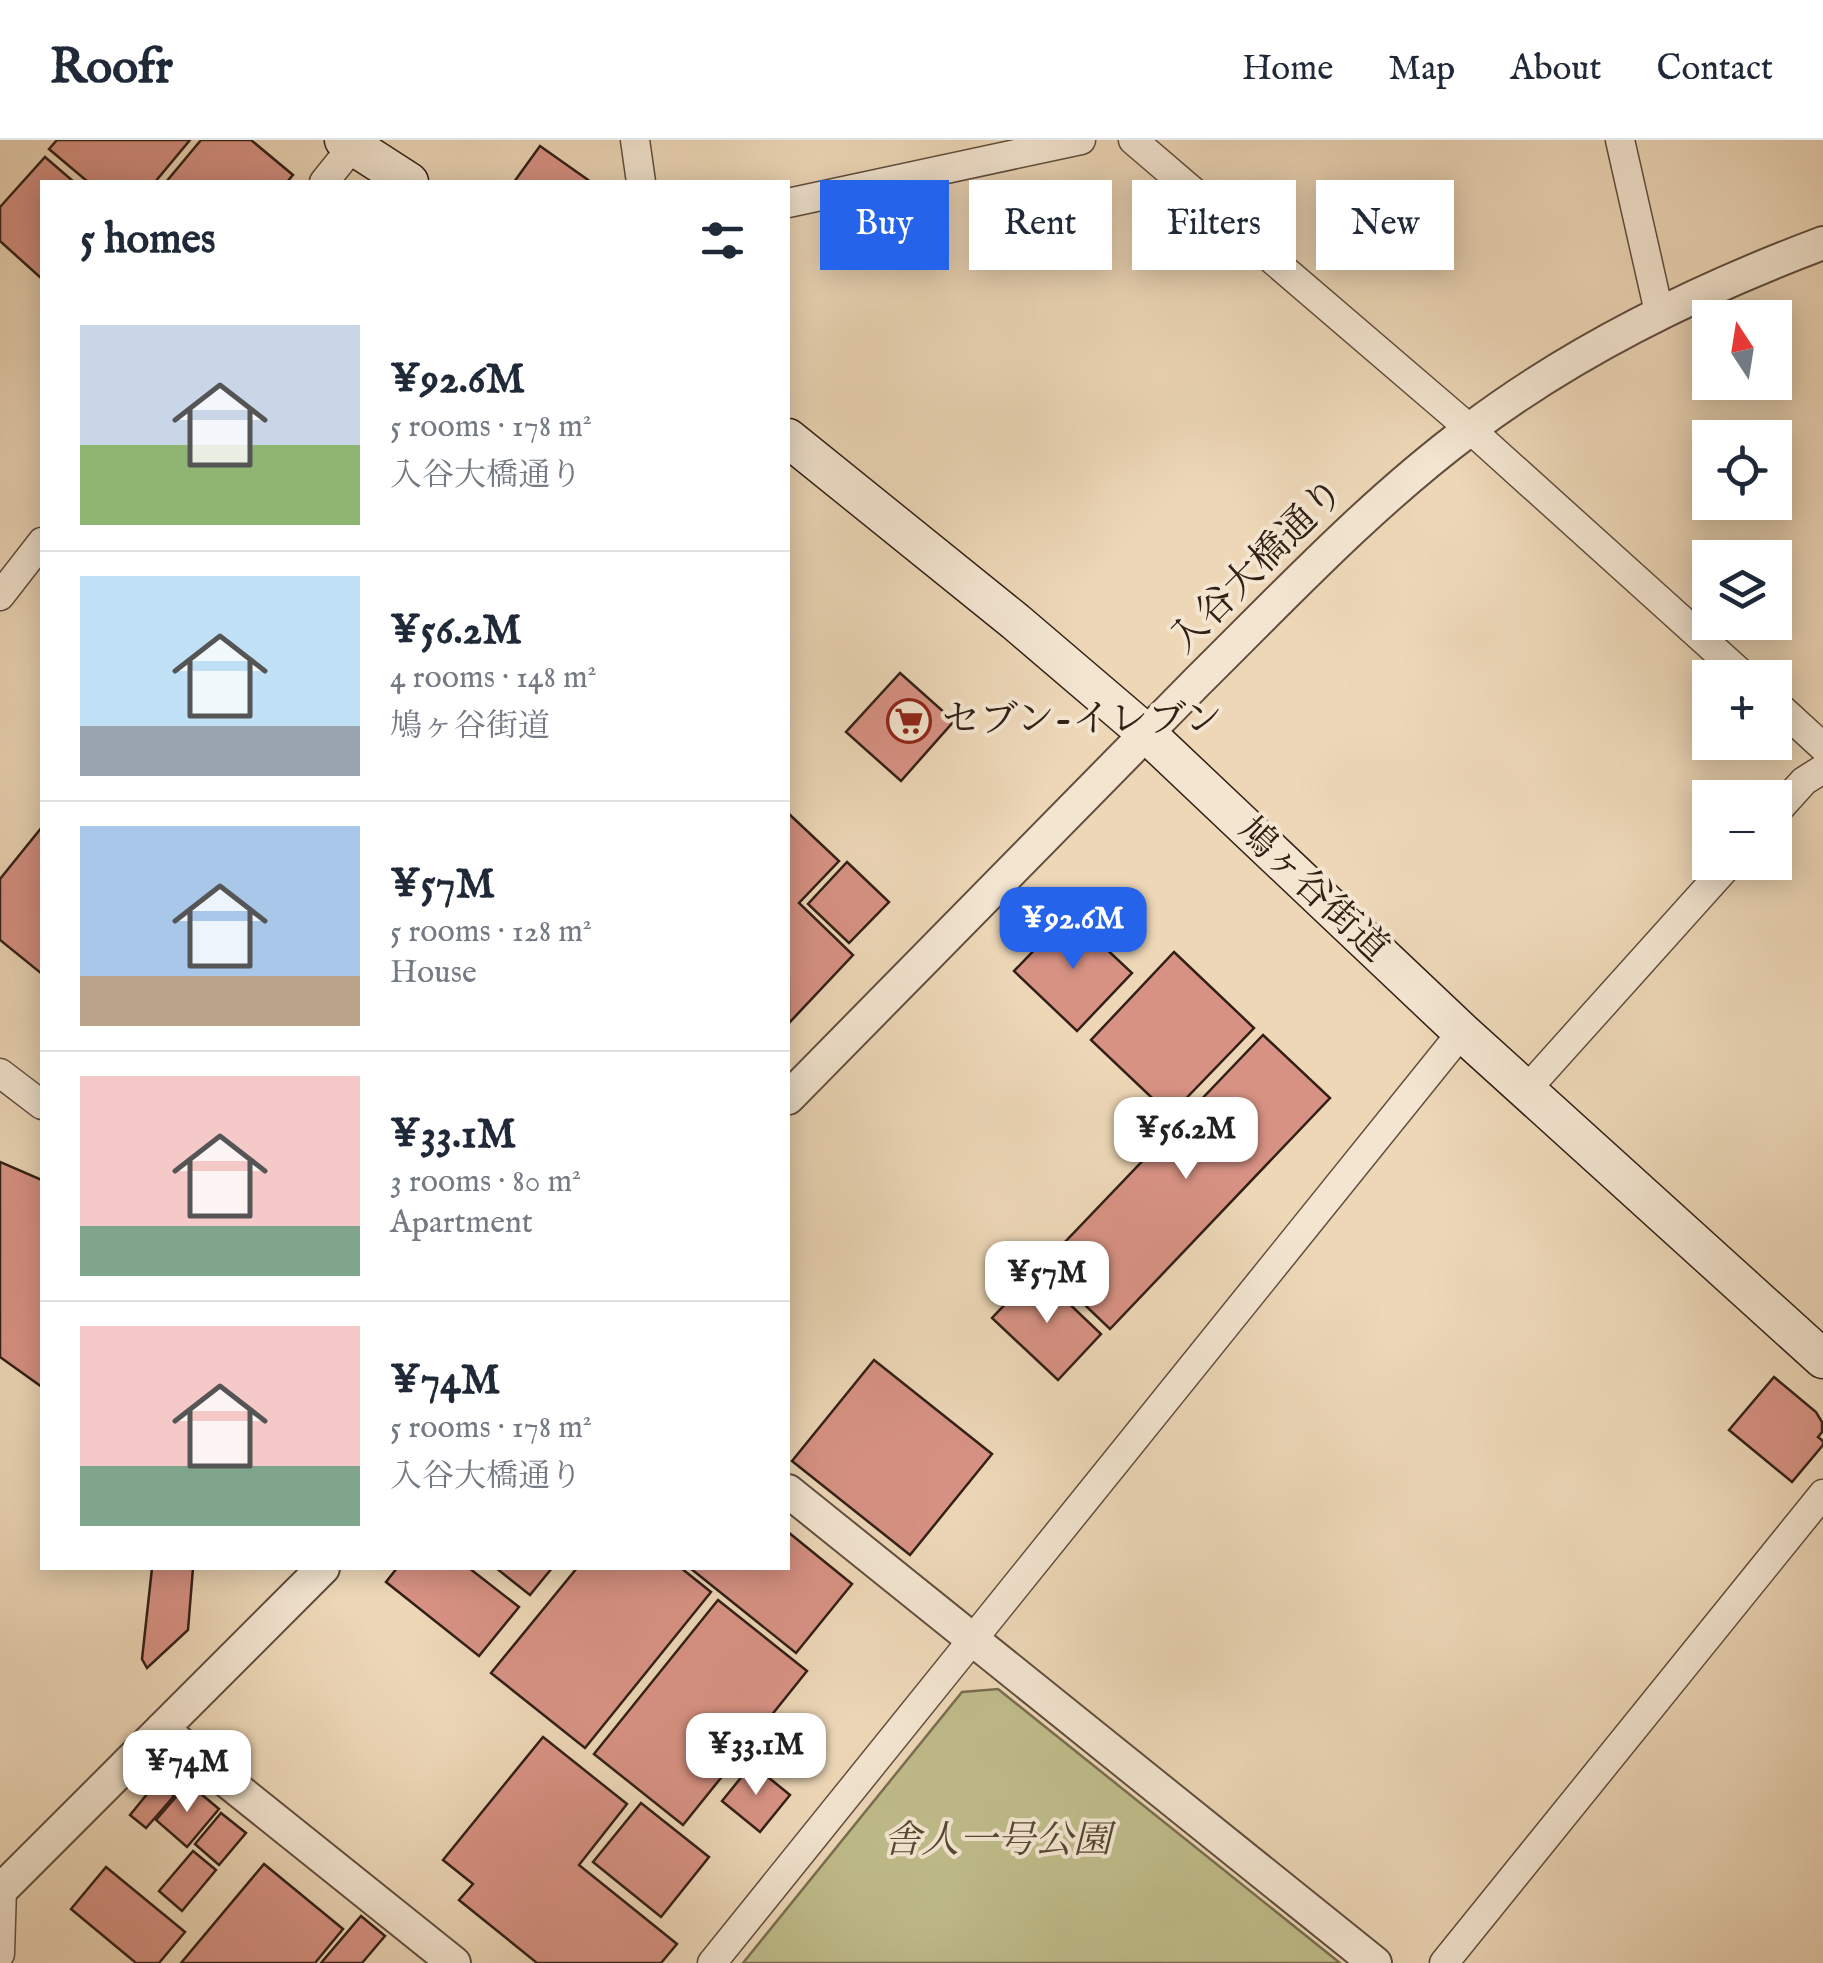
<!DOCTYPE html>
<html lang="en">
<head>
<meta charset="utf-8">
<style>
	body { margin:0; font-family:"IM FELL English","Noto Serif JP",serif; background:#f6f6f7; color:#1f2937; height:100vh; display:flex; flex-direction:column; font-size:38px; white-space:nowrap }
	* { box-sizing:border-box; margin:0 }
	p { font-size:32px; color:#747a83 }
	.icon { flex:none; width:55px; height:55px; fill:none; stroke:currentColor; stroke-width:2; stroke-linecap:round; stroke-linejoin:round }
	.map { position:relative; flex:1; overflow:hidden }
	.side { position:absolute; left:40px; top:40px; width:750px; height:1390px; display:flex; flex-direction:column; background:#fff; border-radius:0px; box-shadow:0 5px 25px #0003 }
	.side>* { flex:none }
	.banner { position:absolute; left:820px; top:40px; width:852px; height:90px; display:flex; gap:20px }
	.needle { width:65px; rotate:348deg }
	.fabs { position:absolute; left:1692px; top:160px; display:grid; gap:20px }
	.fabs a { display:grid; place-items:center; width:100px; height:100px; border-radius:0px; background:#fff; box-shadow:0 5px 25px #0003; font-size:50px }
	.price { position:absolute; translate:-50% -85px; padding:0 22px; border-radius:20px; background:#fff; color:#222; font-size:32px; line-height:65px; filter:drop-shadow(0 2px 5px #0008) }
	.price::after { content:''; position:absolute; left:50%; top:60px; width:30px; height:22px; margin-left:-15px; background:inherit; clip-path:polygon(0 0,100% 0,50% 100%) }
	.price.current { background:#2563eb; color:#fff }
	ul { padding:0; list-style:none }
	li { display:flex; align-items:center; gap:30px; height:250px; padding:0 40px }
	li+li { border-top:2px solid #e0e1e3 }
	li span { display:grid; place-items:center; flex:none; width:280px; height:200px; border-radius:0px; color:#555 }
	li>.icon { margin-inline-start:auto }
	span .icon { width:120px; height:120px; fill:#fffc; stroke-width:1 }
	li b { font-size:42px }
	h2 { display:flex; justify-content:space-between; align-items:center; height:120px; padding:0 40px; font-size:42px }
	.pill { padding:0 35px; border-radius:0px; background:#fff; box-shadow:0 5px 25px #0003; font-size:35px; line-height:90px }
	.pill.current { background:#2563eb; color:#fff }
	header { display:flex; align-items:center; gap:60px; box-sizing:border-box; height:140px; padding:0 50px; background:#fff; border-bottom:2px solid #e0e1e3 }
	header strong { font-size:48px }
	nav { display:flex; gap:55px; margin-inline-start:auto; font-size:35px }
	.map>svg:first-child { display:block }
</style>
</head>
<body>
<header>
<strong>Roofr</strong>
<nav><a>Home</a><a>Map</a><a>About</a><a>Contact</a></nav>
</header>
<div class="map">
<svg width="1823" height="1823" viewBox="0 0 1823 1823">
	<rect width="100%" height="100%" fill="#edd7b7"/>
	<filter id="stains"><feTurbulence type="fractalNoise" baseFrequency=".002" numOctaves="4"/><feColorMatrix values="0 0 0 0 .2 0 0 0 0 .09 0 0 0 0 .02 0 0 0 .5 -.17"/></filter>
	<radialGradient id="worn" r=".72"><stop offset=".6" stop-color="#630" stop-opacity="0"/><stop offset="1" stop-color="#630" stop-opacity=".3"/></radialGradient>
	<path fill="#bfbc8a" stroke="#786e50" stroke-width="2.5" d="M998 1549 1340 1823H743L962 1552Z"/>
	<g fill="#d89284" stroke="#322016" stroke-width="2.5">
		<path d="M57 0H190L155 42H88L49 9Z"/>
		<path d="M201 0H251L293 35 287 42H166Z"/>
		<path d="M540 6 591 42H514Z"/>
		<path d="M45 17 74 42H42V139L0 101V67Z"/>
		<path d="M900 533 954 581 901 641 846 592Z"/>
		<path d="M788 673 839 721 799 763 853 815 789 883Z"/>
		<path d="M42 687V834L0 800V739Z"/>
		<path d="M847 722 889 762 849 803 808 764Z"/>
		<path d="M1069 774 1132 833 1077 891 1014 831Z"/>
		<path d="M1174 812 1254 888 1170 975 1091 900Z"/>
		<path d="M1263 895 1330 958 1110 1189 1043 1125Z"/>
		<path d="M0 1022 42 1040V1247L0 1217Z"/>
		<path d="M1036 1132 1101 1194 1058 1240 992 1178Z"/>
		<path d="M874 1220 992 1314 910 1415 792 1321Z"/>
		<path d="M1774 1237 1816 1272 1822 1282V1292L1818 1297 1823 1301V1305L1792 1342 1729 1290Z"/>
		<path d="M788 1392 852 1444 796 1513 690 1428H788Z"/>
		<path d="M152 1428H193L188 1490 147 1528 142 1519Z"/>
		<path d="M397 1428H469L519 1467 479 1516 386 1442Z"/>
		<path d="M496 1428H552L530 1455Z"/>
		<path d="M577 1428H681L711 1452 585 1608 491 1533Z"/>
		<path d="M718 1460 807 1531 683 1685 594 1614Z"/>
		<path d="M543 1597 627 1664 579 1725 677 1804 661 1823H537L459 1760 473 1744 443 1720Z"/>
		<path d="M752 1624 790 1655 760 1692 722 1661Z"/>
		<path d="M157 1642 174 1656 146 1688 130 1675Z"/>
		<path d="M188 1643 219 1669 187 1707 156 1680Z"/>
		<path d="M641 1663 709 1717 661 1777 593 1722Z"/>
		<path d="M221 1673 246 1693 219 1725 195 1704Z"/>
		<path d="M193 1711 216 1730 182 1771 159 1751Z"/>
		<path d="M264 1724 343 1789 315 1823H181Z"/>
		<path d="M106 1727 185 1792 159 1823H136L71 1769Z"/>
		<path d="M361 1776 385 1796 362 1823H321Z"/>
	</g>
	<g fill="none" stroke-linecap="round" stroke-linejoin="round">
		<g stroke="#614e3e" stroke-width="31">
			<g id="minor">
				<path d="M635 0 641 42"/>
				<path d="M1133 0 1470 289 1746 538"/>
				<path d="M1620 0 1659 172"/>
				<path d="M324 42 353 6"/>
				<path d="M788 63 1081 0"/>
				<path d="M0 456 42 402"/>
				<path d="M1775 563 1823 607"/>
				<path d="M1775 673 1804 641 1823 629"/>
				<path d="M0 933 42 965"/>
				<path d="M1527 949 1731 722"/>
				<path d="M0 1748H2L0 1814"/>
				<path d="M712 1823 1462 892"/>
				<path d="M1444 1823 1823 1354"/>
			</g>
		</g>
		<g stroke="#614e3e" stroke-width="36">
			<g id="tertiary">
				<path d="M788 958C924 819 1060 680 1197 542 1285 455 1370 364 1469 290 1576 209 1698 150 1823 103"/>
				<path d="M788 1351 1375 1823"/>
				<path d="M162 1589 454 1823"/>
				<path d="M0 1751 323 1428"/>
			</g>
		</g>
		<g stroke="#322016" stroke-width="41">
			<g id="secondary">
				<path d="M344 0 409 42"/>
				<path d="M788 298 1016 482 1146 593 1462 892 1823 1219"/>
			</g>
		</g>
		<use href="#minor" stroke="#f3e5d0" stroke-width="28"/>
		<use href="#tertiary" stroke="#f3e5d0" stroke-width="32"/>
		<use href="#secondary" stroke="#f3e5d0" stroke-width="38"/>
	</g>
	<defs>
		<g id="supermarket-ring" transform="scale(2.25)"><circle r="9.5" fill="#f3e5d0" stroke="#8f2418" stroke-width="1.5"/><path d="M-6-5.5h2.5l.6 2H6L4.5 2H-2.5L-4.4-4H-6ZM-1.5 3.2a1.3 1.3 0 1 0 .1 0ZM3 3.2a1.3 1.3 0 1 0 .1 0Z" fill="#8f2418"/></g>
	</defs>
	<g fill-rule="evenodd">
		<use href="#supermarket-ring" x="909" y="581"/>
	</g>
	<g text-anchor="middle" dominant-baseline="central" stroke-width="8" stroke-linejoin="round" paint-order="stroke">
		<g font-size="38" fill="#322016" stroke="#f3e5d0">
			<text transform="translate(1258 427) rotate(-45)">入谷大橋通り</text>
			<text transform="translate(1312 751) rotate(43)">鳩ヶ谷街道</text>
		</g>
		<g font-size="38" fill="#322016" stroke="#f3e5d0" text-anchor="start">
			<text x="942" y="581">セブン-イレブン</text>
		</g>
		<g font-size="38" font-style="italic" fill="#554733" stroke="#f3e5d0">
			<text x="997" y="1702">舎人一号公園</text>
		</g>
	</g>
	<rect width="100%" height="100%" filter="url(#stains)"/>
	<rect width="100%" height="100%" fill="url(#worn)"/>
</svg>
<div class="fabs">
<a><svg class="needle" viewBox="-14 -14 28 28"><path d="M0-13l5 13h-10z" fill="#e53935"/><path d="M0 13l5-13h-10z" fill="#747a83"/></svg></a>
<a><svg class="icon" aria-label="locate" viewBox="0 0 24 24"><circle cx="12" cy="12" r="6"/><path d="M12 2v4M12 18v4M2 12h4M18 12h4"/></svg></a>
<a><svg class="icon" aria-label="layers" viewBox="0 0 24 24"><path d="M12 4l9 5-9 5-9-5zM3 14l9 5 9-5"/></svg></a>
<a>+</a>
<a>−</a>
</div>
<b class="price current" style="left:1073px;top:832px">¥92.6M</b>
<b class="price" style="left:1186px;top:1042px">¥56.2M</b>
<b class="price" style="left:1047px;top:1186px">¥57M</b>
<b class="price" style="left:756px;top:1658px">¥33.1M</b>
<b class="price" style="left:187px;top:1675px">¥74M</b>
<div class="banner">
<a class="pill current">Buy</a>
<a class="pill">Rent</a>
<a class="pill">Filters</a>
<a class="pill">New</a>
</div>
<section class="side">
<h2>5 homes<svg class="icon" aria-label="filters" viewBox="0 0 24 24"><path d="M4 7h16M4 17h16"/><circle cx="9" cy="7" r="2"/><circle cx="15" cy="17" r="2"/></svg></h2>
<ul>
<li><span style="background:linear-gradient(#c9d6e8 60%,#8fb573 0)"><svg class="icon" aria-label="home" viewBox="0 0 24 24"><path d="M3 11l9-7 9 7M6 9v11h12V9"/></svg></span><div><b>¥92.6M</b><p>5 rooms · 178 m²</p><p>入谷大橋通り</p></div></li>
<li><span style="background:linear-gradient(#bfe0f5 75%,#9aa5b1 0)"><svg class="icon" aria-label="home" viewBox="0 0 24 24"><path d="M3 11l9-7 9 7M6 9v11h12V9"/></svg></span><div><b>¥56.2M</b><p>4 rooms · 148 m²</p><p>鳩ヶ谷街道</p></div></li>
<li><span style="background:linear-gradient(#a9c7e8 75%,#b9a48a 0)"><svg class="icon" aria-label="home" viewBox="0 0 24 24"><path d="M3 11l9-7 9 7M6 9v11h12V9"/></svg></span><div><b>¥57M</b><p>5 rooms · 128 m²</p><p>House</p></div></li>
<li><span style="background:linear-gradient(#f6c9c9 75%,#7fa58c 0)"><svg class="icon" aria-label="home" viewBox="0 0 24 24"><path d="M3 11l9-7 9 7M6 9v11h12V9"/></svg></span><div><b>¥33.1M</b><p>3 rooms · 80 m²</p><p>Apartment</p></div></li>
<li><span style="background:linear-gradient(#f6c9c9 70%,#7fa58c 0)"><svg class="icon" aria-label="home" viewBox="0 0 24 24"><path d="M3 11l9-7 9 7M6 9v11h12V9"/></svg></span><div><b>¥74M</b><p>5 rooms · 178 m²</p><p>入谷大橋通り</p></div></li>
</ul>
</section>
</div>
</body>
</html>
